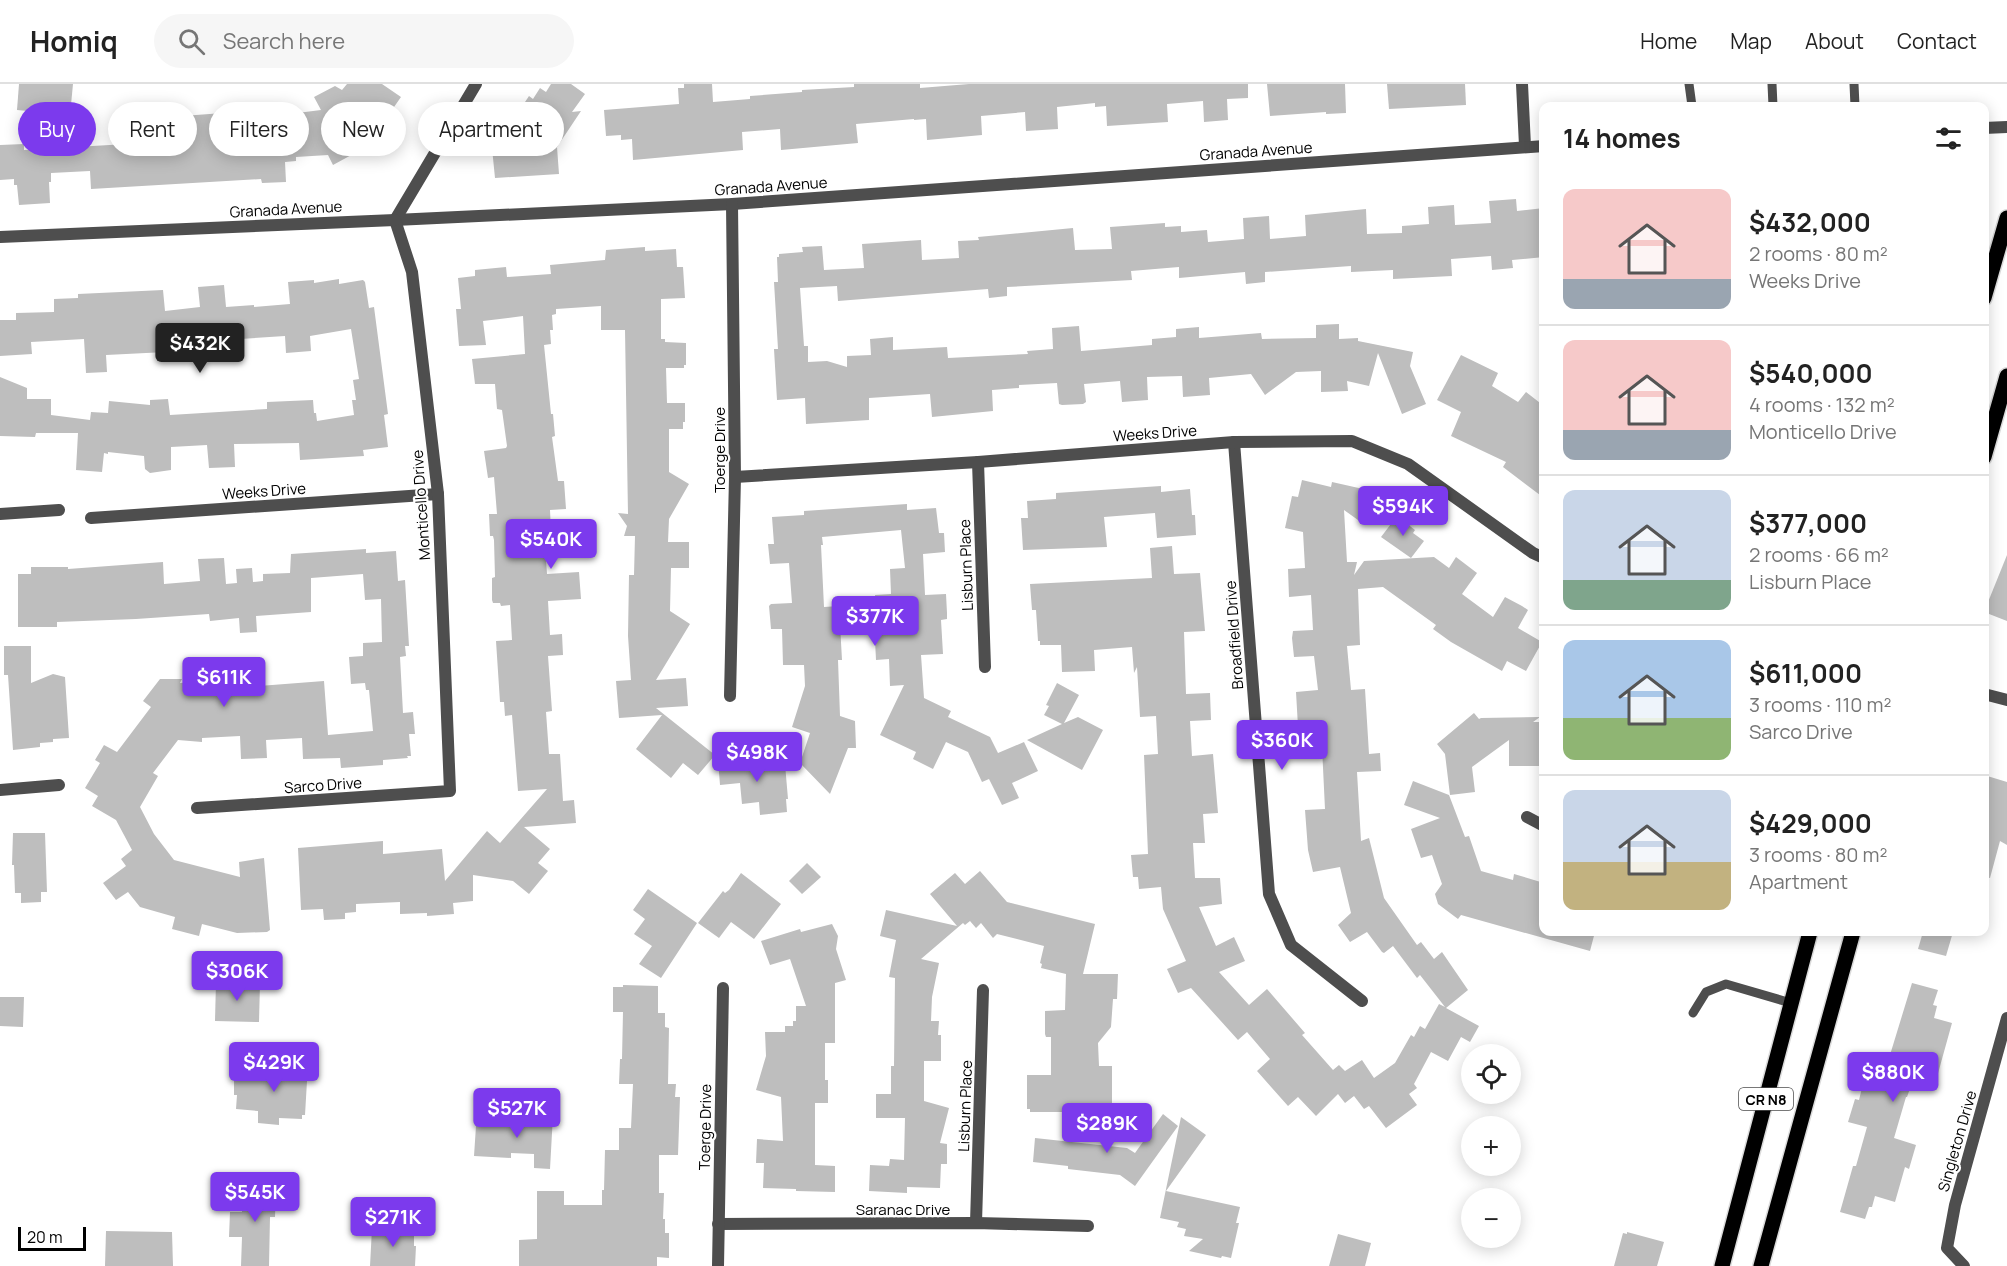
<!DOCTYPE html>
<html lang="en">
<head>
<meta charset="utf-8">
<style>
	body { margin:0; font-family:Manrope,sans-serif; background:#f6f6f6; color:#222; height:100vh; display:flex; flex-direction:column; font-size:22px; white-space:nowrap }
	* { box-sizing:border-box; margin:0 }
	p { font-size:20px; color:#767676 }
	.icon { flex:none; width:33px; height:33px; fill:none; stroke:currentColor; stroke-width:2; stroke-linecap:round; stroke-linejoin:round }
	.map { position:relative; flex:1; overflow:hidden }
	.drawer { position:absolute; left:1539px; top:18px; width:450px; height:834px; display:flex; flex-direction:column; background:#fff; border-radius:12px; box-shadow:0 3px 15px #0003 }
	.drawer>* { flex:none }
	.top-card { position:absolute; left:18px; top:18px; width:570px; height:54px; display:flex; gap:12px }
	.fabs { position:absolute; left:1461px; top:960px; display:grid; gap:12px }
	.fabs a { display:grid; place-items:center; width:60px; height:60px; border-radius:50%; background:#fff; box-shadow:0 3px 15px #0003; font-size:30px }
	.scale { position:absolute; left:18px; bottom:15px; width:68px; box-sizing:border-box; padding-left:6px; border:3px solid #000; border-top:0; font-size:16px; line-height:21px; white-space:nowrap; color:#000; -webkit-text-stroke:4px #fff; paint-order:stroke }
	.price { position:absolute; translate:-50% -51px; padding:0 14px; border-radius:6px; background:#7c3aed; color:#fff; font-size:20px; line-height:39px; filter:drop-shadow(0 2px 3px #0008) }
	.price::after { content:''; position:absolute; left:50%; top:36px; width:18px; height:14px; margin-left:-9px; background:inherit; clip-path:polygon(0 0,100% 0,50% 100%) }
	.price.active { background:#222; color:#fff }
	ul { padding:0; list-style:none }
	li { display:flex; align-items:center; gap:18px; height:150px; padding:0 24px }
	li+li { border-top:2px solid #e0e0e0 }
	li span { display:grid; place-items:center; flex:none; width:168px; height:120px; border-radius:12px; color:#555 }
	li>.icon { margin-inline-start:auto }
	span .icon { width:72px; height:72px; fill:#fffc; stroke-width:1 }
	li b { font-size:26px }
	h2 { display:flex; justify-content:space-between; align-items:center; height:72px; padding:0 24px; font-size:26px }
	.pill { padding:0 21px; border-radius:27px; background:#fff; box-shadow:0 3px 15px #0003; font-size:21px; line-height:54px }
	.pill.active { background:#7c3aed; color:#fff }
	header { display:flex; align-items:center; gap:36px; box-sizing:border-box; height:84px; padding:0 30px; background:#fff; border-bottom:2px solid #e0e0e0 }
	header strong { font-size:28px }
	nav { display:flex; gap:33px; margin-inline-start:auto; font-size:21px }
	.search { width:420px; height:54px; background:#f6f6f6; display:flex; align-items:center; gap:15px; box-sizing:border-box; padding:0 21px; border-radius:33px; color:#767676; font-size:22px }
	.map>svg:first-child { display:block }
</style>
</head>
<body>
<header>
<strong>Homiq</strong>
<div class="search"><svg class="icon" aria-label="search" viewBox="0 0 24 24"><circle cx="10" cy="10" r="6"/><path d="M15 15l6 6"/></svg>Search here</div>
<nav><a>Home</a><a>Map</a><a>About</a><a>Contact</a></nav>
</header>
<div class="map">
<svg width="2007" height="1182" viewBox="0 0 2007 1182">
	<rect width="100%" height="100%" fill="#fff"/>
	<g fill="#bebebe">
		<path d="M19 0H73L70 31 17 26Z"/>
		<path d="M347 0H382L401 13 387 33 382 29 354 45 356 48 346 53 355 69 333 81 328 71 296 73V77L285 78 286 98 262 99 261 95 91 105 90 87 51 89V98H49L50 119 19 121 17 101H14V95L0 96V61L24 60V66L161 58V35H169V33L250 27V35L321 26 314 13 335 2 342 6Z"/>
		<path d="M551 0H571L585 10 572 28 581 27 557 63 559 90 495 94 492 64H503V51L529 12 533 15 540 4 546 8Z"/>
		<path d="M684 0H712L713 18 750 15V12L802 8V6L854 3V0H920V4L969 0H1248V14L1227 15 1228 36 1204 38 1203 17 1167 20 1168 38 1107 42 1106 22 1095 23V19L1057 23 1058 45 1026 47 1025 28 981 32 982 51 927 56 926 35 914 36V35L856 40 858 59 781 66 780 45 742 48 743 66 633 76 632 55 621 56V51L606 52 604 26 679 20 678 4H684Z"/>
		<path d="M1267 0H1345L1346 29 1326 30V28L1270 32Z"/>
		<path d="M1387 0H1465L1466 21 1389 25Z"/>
		<path d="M1516 115 1517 127 1544 124V173L1512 176 1513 184 1492 186 1491 172 1451 175 1452 192 1393 195V186L1351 188V182L1265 188V198L1246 200 1245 188 1179 194V183L1131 187 1132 196 1007 203V212L989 214 988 205 838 217 837 202 800 204 804 262H808V278L827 277 847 283V272L871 271 870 255 893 253V266L947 263 948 274 1028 270 1027 267 1053 265 1052 244 1079 242 1081 267 1152 261V255L1176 253V245L1199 243V254L1261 249 1262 255 1316 254V241L1339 240V255L1358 254V257L1413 268 1410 282 1426 320 1402 330 1378 269 1369 302 1347 297 1348 307 1321 308V287L1296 288 1265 311 1251 290 1209 294 1210 311 1183 313 1182 292 1147 293 1148 316 1122 318 1120 297 1084 300 1086 318 1083 320 1062 321 1059 320 1057 299 1019 301V304L992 306 993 327 932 333 930 310 869 314V336L806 340 805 314 777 316 774 265H778L774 198H778L777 173H779V170L803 168 802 163 822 162 824 186 864 184 862 160 921 156 922 176 959 174 958 157 979 156 978 153 1073 144 1075 166 1112 165 1110 143 1165 139V143L1181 142V148L1207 146 1208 158 1244 155 1243 134 1269 132 1270 155 1306 152 1305 131 1366 125 1367 150 1402 149V142L1429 140 1428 123 1454 121 1455 141 1491 139 1489 117Z"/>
		<path d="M645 163V167L676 165 677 183H683L685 214 661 215V255H665V258L686 259V281H684V284H666L667 319H685V338H683V345H669V388L689 400 669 435 668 458H689V484H671L670 527 690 540 656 596 686 594 688 622 656 624 715 671 698 691 683 679 671 694 636 665 662 631 619 634 616 597 631 596 628 552 629 491H634L635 452H624L627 442 618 429 628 430 625 246H601V222L556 225V230L552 231 553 246H550L551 260 544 261 551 330H553L555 352 552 353 558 397H564L566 425 550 426 551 448H544L547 490 579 488 581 515 548 517 550 551 562 550 563 571 548 572 552 627 546 628 549 670H560L563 717 574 716 576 739 524 743 550 765 538 779 548 787 529 810 513 797 473 791V817L453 819 454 830 427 832V829L400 830V818L356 820V828L345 829V835L324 836 323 825 301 826 298 764 383 757V770L442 765 445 797 487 747 500 759 547 705 518 707 512 631 505 632 504 618H500L496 557 512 556 510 521 501 522 500 519H493L492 516V494L495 493 494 456 493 452H490L489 430H497L494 393 488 394 484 367 506 364 507 362 502 326 497 325 495 300H475L472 275 525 270 523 232 483 237 486 261 459 262 456 225H461L458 194 475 192V186L506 183 507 193 551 190 550 181 605 176 606 166Z"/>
		<path d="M339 195V200L363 196 365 198 369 224 374 223 388 330 384 331 388 363 363 366 364 372 300 376 299 359 234 360 235 383 209 384 207 361 171 363V386L150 389 145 385 144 372 108 368V370L104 369 102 388 76 386 78 349H36L35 353 0 352V293L27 304V315H51V331L90 336 91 328 108 329 109 317 150 321V316L168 315 170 331 267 325V318L313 316 314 329H316L317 337 354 331 352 316H356L353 296 359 295 351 245 310 252 311 267 286 269 285 252 225 256 226 265 106 271 107 288 86 289 84 255 31 258 32 270 0 272V236H16V229L54 228V215L78 214V210L163 206 165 227 200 223 198 203 224 201 226 223 254 221V223L290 220 288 198 314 196V199Z"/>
		<path d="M1461 271 1498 289 1492 302 1518 318 1526 308 1544 322V414L1503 383 1506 378 1451 352 1461 328 1437 316Z"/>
		<path d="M1302 396 1331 403 1332 398 1372 407 1365 441 1344 426 1347 478H1357L1354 491 1364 477 1434 473 1449 484 1456 473 1477 489 1462 510 1493 533 1505 513 1522 522 1528 526 1518 544 1542 558 1526 587 1507 577 1502 587 1451 558 1433 545 1436 541 1383 503 1358 505 1360 561 1347 562 1351 606 1365 605 1369 670 1380 669 1381 687 1357 688 1361 757 1369 754 1384 814 1417 861 1421 858 1434 875 1442 868 1468 906 1446 924 1479 942 1470 958 1461 953 1448 977 1431 968 1414 1000 1417 1004 1409 1010 1417 1021 1386 1044 1369 1022 1364 1025 1354 1012 1345 1019 1338 1010 1316 1032 1298 1013 1288 1022 1257 987 1270 975 1247 948 1238 956 1191 904 1178 909 1167 885 1186 877 1163 825 1161 803 1139 805 1138 793H1133L1131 771 1148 770 1144 671 1158 670 1156 632 1140 633 1137 583 1134 589 1132 563 1094 566 1095 587 1062 588 1061 561H1040V557H1038L1036 526H1032L1030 500 1152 494 1150 464 1172 462 1174 490 1200 489 1205 547 1184 548 1186 610 1210 609 1211 636 1190 637 1192 672 1213 670 1218 729 1203 730 1205 759H1193L1195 794H1220L1222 820 1199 823 1216 862 1234 853 1245 877 1219 888 1249 921 1267 905 1305 949 1302 951 1333 986 1339 981 1345 987 1362 976 1374 994 1395 979 1411 951 1414 953 1420 942 1425 945 1439 920 1445 923 1420 891 1417 894 1393 862 1384 869 1382 868 1367 848 1350 858 1338 841 1351 829 1340 783 1313 788 1308 766 1305 726 1325 725 1322 663 1302 664V660H1299L1296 608 1318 606 1314 572 1294 573 1292 554 1293 547 1313 546 1311 511 1289 513 1288 485 1305 484 1303 448 1285 444 1292 412 1298 413Z"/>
		<path d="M1161 402V408L1190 405 1192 431H1195L1196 451 1157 454 1155 429 1104 433 1107 463 1023 466 1021 434H1028L1027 417 1056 415V409Z"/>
		<path d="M907 420V426L936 424 939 449H944L945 468 923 470 925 511 946 510 947 529V535L941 536 943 570 921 571 924 614 951 627 948 633 990 653 998 669 1024 658 1038 687 1012 699 1019 714 1002 721 989 695 982 698 968 668 946 658 933 685 913 675 916 668 880 651 904 601 890 602 889 575 876 576 875 556H878L875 511 891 510 890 485 905 484 901 446 822 453 823 461H821L824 523 839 522 842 576H838L840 632 855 637 856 664H848L830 710 800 679 810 649 792 643 805 602 804 581H783L782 545H771L769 522 771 520 792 519 789 479 770 480 768 460H774L772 433 804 431V427Z"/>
		<path d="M1397 432 1415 446 1413 449 1424 457 1411 474 1381 453Z"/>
		<path d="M366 465V469L396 467 398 497 405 496 409 562H405L406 572 400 573 403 629 413 628 415 650H409L411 672H407L408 674 383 676V681L341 684 340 674 303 675 302 654 266 656 267 674 241 675 240 652 202 654V658L178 656 153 689 158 692 140 723 154 750 174 776 240 793 239 778 264 774 270 846 267 848 237 849 202 840 199 852 172 845 175 833 140 823 128 808 116 816 103 799 126 782 121 775 132 766 116 736 92 722 98 712 85 704 100 679 95 676 104 661 117 668 151 623 143 617 160 595H182L180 599 258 594 259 602 324 597 328 651 373 647 369 606H366L365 599 351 600 349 573 363 572V559L382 558 381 515 365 516 363 490 311 494V528L256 532 257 548 240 549 239 534 210 537 209 530 136 535 57 538V543H18V490H31V483H68V485L163 478 164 500 200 497 198 475 224 474 226 500 237 499 236 485 252 484 253 498 263 497V490L290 489 291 470Z"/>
		<path d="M2007 471V537L1984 528Z"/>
		<path d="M4 562H31V599L53 590 65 593 69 654 53 655V658L40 659V663L13 666 8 591H4Z"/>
		<path d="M1057 599 1079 611 1064 639 1078 633 1103 646 1082 686 1027 656 1062 640 1044 631 1049 622 1046 621Z"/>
		<path d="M1474 629 1479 635 1481 634 1540 633 1533 638H1544V682H1509V656L1472 683 1475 708 1450 711 1445 670 1437 660Z"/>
		<path d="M744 673H754L755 682 785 680 788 715H786L787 728 760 731 759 718 742 720 740 699 720 701 718 676Z"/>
		<path d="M1984 691 2007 698V761L2000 757 1990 794 1984 793Z"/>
		<path d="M1413 697 1449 711 1465 753 1469 752 1481 787 1513 796 1514 790 1544 799V848H1595L1590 867 1461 831 1458 835 1438 820 1435 810 1442 800 1432 771 1421 774 1411 745 1440 734 1404 721Z"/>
		<path d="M13 749H45L47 808H41V818L21 819V809H15L14 781H12Z"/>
		<path d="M807 779 821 793 802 810 789 797Z"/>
		<path d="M980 787 1007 818 1095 840 1083 890H1118L1117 915H1113L1111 943 1098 959 1099 982H1112V1021H1099V1028H1030V1025H1027V991H1051V953H1046L1045 950V927L1065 926 1066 890 1041 884 1042 880 1040 879 1044 862 997 850 993 854 981 839 976 844 970 837 965 841 963 839 921 875 939 879 932 913 931 937H939L938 951H941V977H924V1017L949 1024 940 1059 947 1060V1080H941L940 1104 907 1103V1109L869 1107 870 1081 889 1082 890 1075 904 1076 905 1034H876V1010H891V982H894L895 894 889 893 896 856 880 852 886 826 957 842 930 810 955 789 965 800Z"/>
		<path d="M741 789 781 820 754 855 731 838 719 854 698 839 723 807 725 809 729 806Z"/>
		<path d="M648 805 697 839 661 894 639 880 652 862 634 850 645 835 633 826Z"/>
		<path d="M832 840 838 852 836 865 846 896 835 899V959H825V996H828V1019H815V1081L835 1082V1108L796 1107V1105L763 1104 764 1079H756L757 1055 783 1057 781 1013 756 1006 766 972 765 948H785V942H793V937H796V922H806L790 875 770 881 761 857 800 845 801 848Z"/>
		<path d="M1923 848H1953L1946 872 1918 865Z"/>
		<path d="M216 898 260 899 259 938 215 937Z"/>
		<path d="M1912 899 1938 906 1933 921 1937 922 1934 934 1952 939 1937 993 1916 987 1907 1013H1906L1894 1054 1916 1061 1909 1085 1905 1083 1895 1118 1875 1112 1872 1123H1869L1865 1135 1840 1128 1853 1082H1856L1867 1043 1848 1038 1855 1015 1859 1016 1868 980 1886 984Z"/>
		<path d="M623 901 658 902V929H665V943L669 944 668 1000H676L675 1013H680L678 1071H659V1109H664L663 1135H665V1149H669V1174L657 1173V1182H519V1156L537 1155V1107H564V1121H602V1106H604L605 1066H619V1044H631L633 1000H619L620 975H622L623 928H613V903H623Z"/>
		<path d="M0 913H24L23 943 0 942Z"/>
		<path d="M282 979 306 981 305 997H307L305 1031H302V1035L279 1034V1041L258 1039V1027L236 1025 237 1011H234V993H238V990L260 992 261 985 281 987Z"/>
		<path d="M1163 1030 1178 1042 1135 1102 1120 1091 1068 1085V1082L1033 1078 1035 1054 1127 1064 1135 1069Z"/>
		<path d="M536 1031H553L550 1085 534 1084V1070L511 1069V1074L474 1072 476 1042 497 1043V1032L536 1034Z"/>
		<path d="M1181 1033 1206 1051 1166 1107 1240 1123 1236 1139H1239L1231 1174 1222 1172 1221 1174 1189 1167 1203 1155 1184 1152 1186 1145 1177 1143 1179 1138 1160 1134Z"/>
		<path d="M243 1098 276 1099 275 1133H270L269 1182H241L242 1153H229L230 1128H242Z"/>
		<path d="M372 1144 414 1146V1162H416L415 1182H370Z"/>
		<path d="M106 1147 172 1148 173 1182H105Z"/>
		<path d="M1627 1148 1664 1158 1657 1182H1614L1623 1149 1627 1150Z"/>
		<path d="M1338 1150 1371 1159 1365 1182H1329Z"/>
	</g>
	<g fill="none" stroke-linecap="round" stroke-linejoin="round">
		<g stroke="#dbdbdb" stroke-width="18">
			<g id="primary">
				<path d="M1984 214 2007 134"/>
				<path d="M1984 373 2007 292"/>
				<path d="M1722 1182 1810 848"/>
				<path d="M1761 1182 1853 848"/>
			</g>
		</g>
		<g stroke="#4e4e4e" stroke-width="9">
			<path d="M1689 0 1692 22"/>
			<path d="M1772 0 1773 22"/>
			<path d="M1854 0 1855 22"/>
			<path d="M1693 929 1706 908 1726 900 1791 919"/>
		</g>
		<g stroke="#4e4e4e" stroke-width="12">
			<path d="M1522 0 1525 62"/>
			<path d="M1984 44 2007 43"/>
			<path d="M395 136 732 120 1544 62"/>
			<path d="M395 136 476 0"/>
			<path d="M1234 358 1269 810 1291 861 1362 917"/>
			<path d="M978 378 985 583"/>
			<path d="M735 393 978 378 1234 358 1352 357 1408 380 1533 469 1544 474"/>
			<path d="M0 430 59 426"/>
			<path d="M91 434 438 410"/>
			<path d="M1984 610 2007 616"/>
			<path d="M730 612 735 393 732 120"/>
			<path d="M0 706 59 701"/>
			<path d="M197 724 450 707 438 410 412 188 395 136"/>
			<path d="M1527 733 1544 742"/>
			<path d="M976 1139 983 906"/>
			<path d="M718 1140 976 1139 1088 1142"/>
			<path d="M718 1182 723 904"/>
			<path d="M1964 1182 1947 1164 1955 1121 2007 934"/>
		</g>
		<path stroke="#4e4e4e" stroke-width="12" d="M0 153 395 136"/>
		<use href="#primary" stroke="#000" stroke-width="15"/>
	</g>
	<g text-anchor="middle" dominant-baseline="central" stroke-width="4.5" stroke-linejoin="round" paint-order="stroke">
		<rect fill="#fff" stroke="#4c4c4c" stroke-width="1.5" x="1739" y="1004" width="54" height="22" rx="4.5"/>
		<g font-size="14" font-weight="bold" fill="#000">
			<text x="1766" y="1015">CR N8</text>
		</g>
		<g font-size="15" fill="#000" stroke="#fff">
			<text transform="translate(1256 67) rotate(-4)">Granada Avenue</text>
			<text transform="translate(771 102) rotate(-4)">Granada Avenue</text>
			<text transform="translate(286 125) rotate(-3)">Granada Avenue</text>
			<text transform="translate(1155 349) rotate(-4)">Weeks Drive</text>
			<text transform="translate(719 366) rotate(-90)">Toerge Drive</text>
			<text transform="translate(264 407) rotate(-4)">Weeks Drive</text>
			<text transform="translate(421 421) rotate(-94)">Monticello Drive</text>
			<text transform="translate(966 481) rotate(-92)">Lisburn Place</text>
			<text transform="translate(1234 551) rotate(-94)">Broadfield Drive</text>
			<text transform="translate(323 701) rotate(-4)">Sarco Drive</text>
			<text transform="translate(965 1022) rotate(-88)">Lisburn Place</text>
			<text transform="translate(705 1043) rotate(-89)">Toerge Drive</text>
			<text transform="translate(1957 1057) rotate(-74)">Singleton Drive</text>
			<text x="903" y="1125">Saranac Drive</text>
		</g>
	</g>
</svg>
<div class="fabs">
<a><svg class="icon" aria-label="locate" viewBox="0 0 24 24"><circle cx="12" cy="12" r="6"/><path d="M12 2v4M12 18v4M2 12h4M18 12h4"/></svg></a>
<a>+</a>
<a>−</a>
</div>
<div class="scale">20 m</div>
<b class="price active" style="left:200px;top:290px">$432K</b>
<b class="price" style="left:1403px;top:453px">$594K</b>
<b class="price" style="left:551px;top:486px">$540K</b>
<b class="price" style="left:875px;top:563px">$377K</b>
<b class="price" style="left:224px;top:624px">$611K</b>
<b class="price" style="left:1282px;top:687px">$360K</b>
<b class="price" style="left:757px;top:699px">$498K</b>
<b class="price" style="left:237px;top:918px">$306K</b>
<b class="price" style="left:274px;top:1009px">$429K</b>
<b class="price" style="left:1893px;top:1019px">$880K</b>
<b class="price" style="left:517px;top:1055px">$527K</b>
<b class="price" style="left:1107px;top:1070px">$289K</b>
<b class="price" style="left:255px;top:1139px">$545K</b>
<b class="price" style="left:393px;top:1164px">$271K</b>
<div class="top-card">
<a class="pill active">Buy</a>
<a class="pill">Rent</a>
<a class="pill">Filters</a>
<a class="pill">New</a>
<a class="pill">Apartment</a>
</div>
<section class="drawer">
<h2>14 homes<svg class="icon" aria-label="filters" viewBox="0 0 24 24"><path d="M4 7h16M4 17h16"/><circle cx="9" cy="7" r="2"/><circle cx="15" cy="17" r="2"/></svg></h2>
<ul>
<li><span style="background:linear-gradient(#f6c9c9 75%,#9aa5b1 0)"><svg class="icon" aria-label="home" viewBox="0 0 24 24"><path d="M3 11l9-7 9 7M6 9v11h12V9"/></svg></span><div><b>$432,000</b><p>2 rooms · 80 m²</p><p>Weeks Drive</p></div></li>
<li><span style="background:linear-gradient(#f6c9c9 75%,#9aa5b1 0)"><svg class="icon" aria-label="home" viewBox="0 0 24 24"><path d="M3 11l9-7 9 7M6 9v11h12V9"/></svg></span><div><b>$540,000</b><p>4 rooms · 132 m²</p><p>Monticello Drive</p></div></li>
<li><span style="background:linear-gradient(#c9d6e8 75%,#7fa58c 0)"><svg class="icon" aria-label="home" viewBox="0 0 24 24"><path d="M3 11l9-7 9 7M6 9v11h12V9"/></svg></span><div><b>$377,000</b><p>2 rooms · 66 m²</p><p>Lisburn Place</p></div></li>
<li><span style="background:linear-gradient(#a9c7e8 65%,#8fb573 0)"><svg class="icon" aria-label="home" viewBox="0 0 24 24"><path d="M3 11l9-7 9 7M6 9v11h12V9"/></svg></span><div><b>$611,000</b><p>3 rooms · 110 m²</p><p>Sarco Drive</p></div></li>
<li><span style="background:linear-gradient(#c9d6e8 60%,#c2b280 0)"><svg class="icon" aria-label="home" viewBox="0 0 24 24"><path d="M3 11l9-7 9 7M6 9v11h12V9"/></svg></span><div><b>$429,000</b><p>3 rooms · 80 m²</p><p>Apartment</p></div></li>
</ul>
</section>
</div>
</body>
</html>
